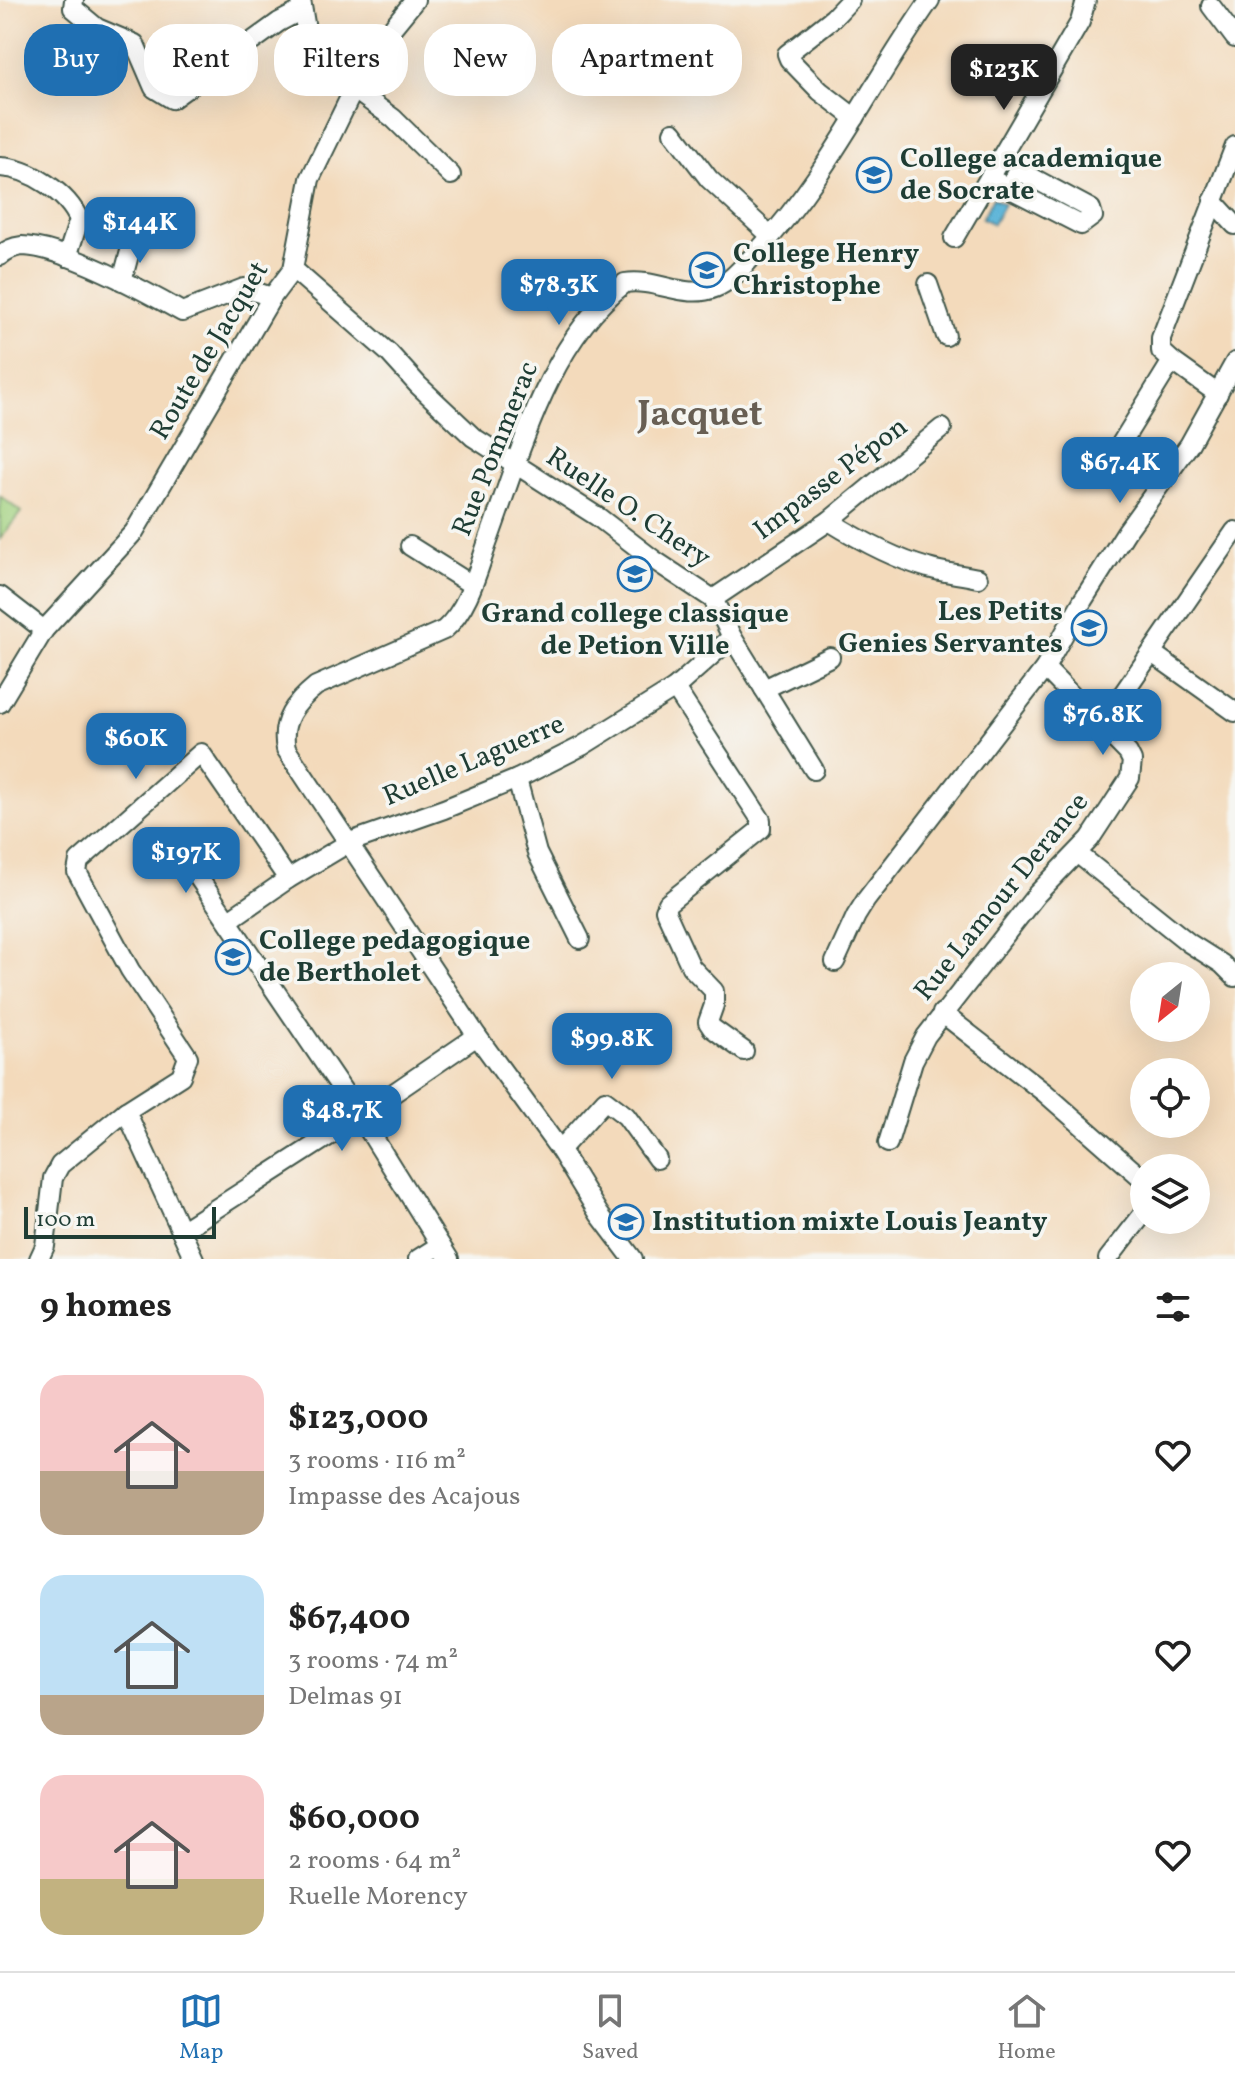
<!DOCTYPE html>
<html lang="en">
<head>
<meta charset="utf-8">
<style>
	body { margin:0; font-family:Vollkorn,serif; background:#f6f6f6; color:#222; height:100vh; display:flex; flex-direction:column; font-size:30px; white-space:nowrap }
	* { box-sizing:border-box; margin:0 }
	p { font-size:26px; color:#767676 }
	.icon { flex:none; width:44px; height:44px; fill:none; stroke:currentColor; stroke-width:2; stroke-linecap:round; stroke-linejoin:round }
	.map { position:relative; height:1259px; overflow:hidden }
	.details { display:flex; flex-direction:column; background:#fff; flex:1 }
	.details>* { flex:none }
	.top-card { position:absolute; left:24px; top:24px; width:800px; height:72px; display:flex; gap:16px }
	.needle { width:52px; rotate:210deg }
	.fabs { position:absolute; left:1130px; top:962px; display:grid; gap:16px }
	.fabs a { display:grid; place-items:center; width:80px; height:80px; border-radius:50%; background:#fff; box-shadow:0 8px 32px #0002; font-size:40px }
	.scale { position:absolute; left:24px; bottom:20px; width:192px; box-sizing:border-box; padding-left:8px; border:4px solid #1f3d34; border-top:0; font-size:22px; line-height:28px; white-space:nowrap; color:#1f3d34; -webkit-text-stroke:6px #f6f6f2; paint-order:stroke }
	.price { position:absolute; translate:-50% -68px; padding:0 18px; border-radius:16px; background:#1f6fb2; color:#fff; font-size:26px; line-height:52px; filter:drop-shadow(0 2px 4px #0008) }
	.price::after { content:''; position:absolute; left:50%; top:48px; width:24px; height:18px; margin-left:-12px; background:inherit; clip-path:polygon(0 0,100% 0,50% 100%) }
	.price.on { background:#222; color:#fff }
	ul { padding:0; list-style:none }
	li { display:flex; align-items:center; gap:24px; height:200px; padding:0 40px }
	li span { display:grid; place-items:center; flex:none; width:224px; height:160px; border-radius:24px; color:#555 }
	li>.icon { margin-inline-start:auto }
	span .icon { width:96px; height:96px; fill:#fffc; stroke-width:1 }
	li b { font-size:34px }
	h2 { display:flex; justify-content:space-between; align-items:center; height:96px; padding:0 40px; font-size:34px }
	.pill { padding:0 28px; border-radius:32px; background:#fff; box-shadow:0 8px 32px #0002; font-size:28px; line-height:72px }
	.pill.on { background:#1f6fb2; color:#fff }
	.dock { display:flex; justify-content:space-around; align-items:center; height:112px; border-top:2px solid #e0e0e0; background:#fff; font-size:22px; color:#767676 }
	.dock a { display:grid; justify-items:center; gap:4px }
	.dock .on { color:#1f6fb2 }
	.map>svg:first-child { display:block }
</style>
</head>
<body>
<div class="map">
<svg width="1235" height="1259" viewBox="0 0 1235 1259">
	<rect width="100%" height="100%" fill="#f6f6f2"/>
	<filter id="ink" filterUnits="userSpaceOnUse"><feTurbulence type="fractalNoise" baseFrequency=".0125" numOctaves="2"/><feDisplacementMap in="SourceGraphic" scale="16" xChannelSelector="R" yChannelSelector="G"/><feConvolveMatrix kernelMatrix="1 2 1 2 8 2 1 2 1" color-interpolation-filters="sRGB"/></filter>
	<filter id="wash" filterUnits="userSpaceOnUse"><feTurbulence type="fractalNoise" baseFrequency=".006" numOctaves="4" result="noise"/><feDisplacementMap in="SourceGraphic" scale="32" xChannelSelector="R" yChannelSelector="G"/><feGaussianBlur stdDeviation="1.8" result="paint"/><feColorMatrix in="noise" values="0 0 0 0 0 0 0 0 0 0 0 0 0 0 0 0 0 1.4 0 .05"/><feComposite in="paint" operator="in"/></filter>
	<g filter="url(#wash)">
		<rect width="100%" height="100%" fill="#f3dabb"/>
		<path fill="#a2d17f" stroke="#60875a" stroke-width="2" d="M0 496 21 512 0 539Z"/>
		<path fill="#5ab3d7" stroke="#3c7886" stroke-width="2" d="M993 198 1004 204 993 224 982 218Z"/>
	</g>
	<g filter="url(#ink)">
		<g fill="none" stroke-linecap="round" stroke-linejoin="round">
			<g stroke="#3f5548" stroke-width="22">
				<g id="minor">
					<path d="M74 0 73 8 97 28 135 44 154 88 172 99 279 22 302 10"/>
					<path d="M301 0 308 41 322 66 393 118 451 175"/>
					<path d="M850 0 833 18 787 54 789 59 820 91 855 118"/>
					<path d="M1211 6 1235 38"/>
					<path d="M673 132 709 179 771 236"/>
					<path d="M0 167C29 168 68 193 79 220L67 257"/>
					<path d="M989 178 1081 225 1093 216 1091 209 1018 170 1008 188"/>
					<path d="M1213 201 1235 225"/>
					<path d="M954 238 1080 22 1086 0"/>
					<path d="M0 256C6 250 13 247 22 246 61 246 147 292 182 312L244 288 272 297"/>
					<path d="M293 269 389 353 418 385 473 437 598 517 654 560 713 599 732 637 814 770"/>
					<path d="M122 281 133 240 132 224"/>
					<path d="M928 284 946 336"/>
					<path d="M1172 361 1218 394"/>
					<path d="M1106 468 1172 361 1161 351V338L1235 146"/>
					<path d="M829 521C858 539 895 559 928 568 944 573 961 574 978 578"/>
					<path d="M410 546 472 585"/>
					<path d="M0 596 44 630"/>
					<path d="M713 599 829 521 942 428"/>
					<path d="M1152 653 1235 712"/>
					<path d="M675 688 761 820V829L668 903 665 910 691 967 714 991V1005L708 1022 712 1028 744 1051"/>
					<path d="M764 689 830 657"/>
					<path d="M0 703 44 630 134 532 272 297 293 269 310 179 353 91 388 33 415 0"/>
					<path d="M1102 724 1235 531"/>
					<path d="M517 779 537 853 580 939"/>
					<path d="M177 846 360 1116 449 1259"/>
					<path d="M1078 854 1189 943 1222 964 1235 977"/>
					<path d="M229 920 288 879 350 842 444 809 517 779 582 746 675 688 732 637"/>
					<path d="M835 962 856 916 866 900 1045 668 1083 600 1126 532 1189 445 1235 362"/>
					<path d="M942 1013 1045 1093 1144 1180"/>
					<path d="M126 1111 194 1259"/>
					<path d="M888 1143 913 1061 926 1036 1037 894 1090 839 1130 778 1132 761 1128 753 1045 668"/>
					<path d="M560 1150 605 1100 626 1116 657 1159"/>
					<path d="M181 1231 360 1116 477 1036"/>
					<path d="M39 1259 45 1246 53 1178 60 1165 126 1111 181 1076 188 1057 130 970 77 872 79 861 201 753 288 879"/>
					<path d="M418 1259 440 1245"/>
					<path d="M633 1259 599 1214 560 1150 477 1036 286 749C280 721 295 703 316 686L444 630C468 609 477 573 487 544 520 455 547 343 625 283 656 278 685 300 715 288 732 281 744 265 757 252 829 175 870 85 930 0"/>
					<path d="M1108 1259 1144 1213"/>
				</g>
			</g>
			<use href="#minor" stroke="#fff" stroke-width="18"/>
		</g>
	</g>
	<defs>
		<g id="school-ring" transform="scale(1.8)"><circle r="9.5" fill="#f6f6f2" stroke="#1f6fb2" stroke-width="1.5"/><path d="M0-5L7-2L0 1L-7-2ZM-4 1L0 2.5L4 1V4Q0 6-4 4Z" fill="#1f6fb2"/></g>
	</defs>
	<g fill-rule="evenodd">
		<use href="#school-ring" x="874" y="175"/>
		<use href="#school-ring" x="707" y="270"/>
		<use href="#school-ring" x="635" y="574"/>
		<use href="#school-ring" x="1089" y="628"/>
		<use href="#school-ring" x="233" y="957"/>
		<use href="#school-ring" x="626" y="1222"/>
	</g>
	<g text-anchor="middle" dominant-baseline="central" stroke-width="7" stroke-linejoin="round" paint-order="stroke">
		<g font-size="28" font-weight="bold" fill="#1f3d34" stroke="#f6f6f2" text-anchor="start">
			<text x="900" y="159">College academique<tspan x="900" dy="32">de Socrate</tspan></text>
			<text x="733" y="254">College Henry<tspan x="733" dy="32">Christophe</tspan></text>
			<text x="1063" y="612" text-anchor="end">Les Petits<tspan x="1063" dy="32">Genies Servantes</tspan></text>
			<text x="635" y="614" text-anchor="middle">Grand college classique<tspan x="635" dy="32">de Petion Ville</tspan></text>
			<text x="259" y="941">College pedagogique<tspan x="259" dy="32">de Bertholet</tspan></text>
			<text x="652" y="1222">Institution mixte Louis Jeanty</text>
		</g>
		<g font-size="28" fill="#1f3d34" stroke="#f6f6f2">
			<text transform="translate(210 351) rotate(-59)">Route de Jacquet</text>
			<text transform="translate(496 449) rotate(-68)">Rue Pommerac</text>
			<text transform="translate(831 479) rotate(-37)">Impasse Pépon</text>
			<text transform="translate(628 508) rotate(34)">Ruelle O. Chery</text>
			<text transform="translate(474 761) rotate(-23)">Ruelle Laguerre</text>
			<text transform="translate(1002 897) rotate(-51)">Rue Lamour Derance</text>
		</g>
		<g font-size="36" font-weight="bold" fill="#685f54" stroke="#f6f6f2">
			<text x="700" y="416">Jacquet</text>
		</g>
	</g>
</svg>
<div class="fabs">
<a><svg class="needle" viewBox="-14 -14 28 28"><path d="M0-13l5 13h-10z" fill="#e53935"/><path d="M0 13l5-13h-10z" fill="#767676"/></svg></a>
<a><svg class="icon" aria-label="locate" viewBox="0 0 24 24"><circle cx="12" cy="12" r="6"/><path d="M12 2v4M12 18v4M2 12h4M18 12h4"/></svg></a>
<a><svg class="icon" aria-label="layers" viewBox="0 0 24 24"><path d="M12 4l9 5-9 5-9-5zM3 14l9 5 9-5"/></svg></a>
</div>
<div class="scale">100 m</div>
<b class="price on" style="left:1004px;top:112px">$123K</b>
<b class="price" style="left:140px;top:265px">$144K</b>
<b class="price" style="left:559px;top:327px">$78.3K</b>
<b class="price" style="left:1120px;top:505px">$67.4K</b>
<b class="price" style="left:1103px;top:757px">$76.8K</b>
<b class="price" style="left:136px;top:781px">$60K</b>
<b class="price" style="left:186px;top:895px">$197K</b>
<b class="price" style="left:612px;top:1081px">$99.8K</b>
<b class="price" style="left:342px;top:1153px">$48.7K</b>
<div class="top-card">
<a class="pill on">Buy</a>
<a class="pill">Rent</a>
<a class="pill">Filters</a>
<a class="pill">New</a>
<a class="pill">Apartment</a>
</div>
</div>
<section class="details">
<h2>9 homes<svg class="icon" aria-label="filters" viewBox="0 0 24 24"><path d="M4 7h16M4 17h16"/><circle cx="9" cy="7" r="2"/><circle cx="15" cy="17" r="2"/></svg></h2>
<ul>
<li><span style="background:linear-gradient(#f6c9c9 60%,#b9a48a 0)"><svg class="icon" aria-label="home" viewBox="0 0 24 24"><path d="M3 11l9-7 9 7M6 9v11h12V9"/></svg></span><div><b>$123,000</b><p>3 rooms · 116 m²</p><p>Impasse des Acajous</p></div><svg class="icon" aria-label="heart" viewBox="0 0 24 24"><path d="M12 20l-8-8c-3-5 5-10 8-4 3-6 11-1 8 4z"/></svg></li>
<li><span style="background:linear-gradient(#bfe0f5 75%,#b9a48a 0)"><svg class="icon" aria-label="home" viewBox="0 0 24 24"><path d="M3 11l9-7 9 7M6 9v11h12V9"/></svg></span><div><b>$67,400</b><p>3 rooms · 74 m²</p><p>Delmas 91</p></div><svg class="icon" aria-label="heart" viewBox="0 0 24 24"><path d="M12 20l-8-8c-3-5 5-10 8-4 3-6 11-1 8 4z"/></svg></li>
<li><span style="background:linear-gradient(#f6c9c9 65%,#c2b280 0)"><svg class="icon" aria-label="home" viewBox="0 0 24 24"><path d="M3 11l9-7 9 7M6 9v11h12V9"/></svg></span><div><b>$60,000</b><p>2 rooms · 64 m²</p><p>Ruelle Morency</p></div><svg class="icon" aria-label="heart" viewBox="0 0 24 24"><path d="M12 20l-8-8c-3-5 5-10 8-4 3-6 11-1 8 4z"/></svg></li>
</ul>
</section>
<nav class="dock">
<a class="on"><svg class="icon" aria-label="map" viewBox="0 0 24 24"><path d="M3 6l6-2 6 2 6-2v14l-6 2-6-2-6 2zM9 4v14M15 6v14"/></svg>Map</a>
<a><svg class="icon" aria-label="saved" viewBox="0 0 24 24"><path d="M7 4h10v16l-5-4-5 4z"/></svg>Saved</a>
<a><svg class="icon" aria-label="home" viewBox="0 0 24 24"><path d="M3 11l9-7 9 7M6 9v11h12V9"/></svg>Home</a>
</nav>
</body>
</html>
